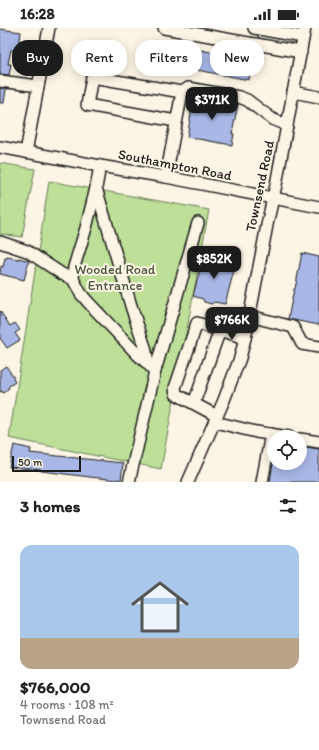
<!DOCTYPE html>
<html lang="en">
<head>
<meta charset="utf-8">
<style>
	body { margin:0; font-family:Itim,sans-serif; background:#f6f6f6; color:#222; height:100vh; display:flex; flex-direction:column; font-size:15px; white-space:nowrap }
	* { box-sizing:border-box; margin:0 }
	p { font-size:13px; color:#767676 }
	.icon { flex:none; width:22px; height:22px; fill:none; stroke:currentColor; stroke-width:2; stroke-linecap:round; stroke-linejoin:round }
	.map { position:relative; height:454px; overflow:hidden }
	.details { display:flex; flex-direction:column; background:#fff; flex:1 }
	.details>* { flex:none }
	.guide { position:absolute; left:12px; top:12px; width:295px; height:36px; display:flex; gap:8px }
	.buttons { position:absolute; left:267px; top:402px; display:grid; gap:8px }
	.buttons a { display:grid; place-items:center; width:40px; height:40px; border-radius:50%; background:#fff; box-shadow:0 2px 10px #0003; font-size:20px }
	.scale { position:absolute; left:12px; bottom:10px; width:69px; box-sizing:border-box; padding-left:4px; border:2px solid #1c1c1c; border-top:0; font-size:11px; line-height:14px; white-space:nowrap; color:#1c1c1c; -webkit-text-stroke:3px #fcf5e5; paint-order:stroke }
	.price { position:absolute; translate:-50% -34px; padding:0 9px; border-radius:8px; background:#1c1c1c; color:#fff; font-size:13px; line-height:26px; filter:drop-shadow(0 1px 2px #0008) }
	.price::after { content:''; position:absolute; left:50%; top:24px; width:12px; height:9px; margin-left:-6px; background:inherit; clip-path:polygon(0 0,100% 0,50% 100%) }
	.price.current { background:#222; color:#fff }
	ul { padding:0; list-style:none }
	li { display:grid; align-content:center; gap:8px; height:212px; padding:0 20px }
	li span { display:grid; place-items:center; height:124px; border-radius:12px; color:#555 }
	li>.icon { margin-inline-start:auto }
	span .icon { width:72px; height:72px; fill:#fffc; stroke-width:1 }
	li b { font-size:17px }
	h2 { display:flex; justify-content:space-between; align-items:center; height:48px; padding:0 20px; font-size:17px }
	.tag { padding:0 14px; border-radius:16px; background:#fff; box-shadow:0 2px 10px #0003; font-size:14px; line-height:36px }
	.tag.current { background:#1c1c1c; color:#fff }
	.status { display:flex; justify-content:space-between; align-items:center; height:28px; padding:0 20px; background:#fff; direction:ltr }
	.status svg { height:11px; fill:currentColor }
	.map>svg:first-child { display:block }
</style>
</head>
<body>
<div class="status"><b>16:28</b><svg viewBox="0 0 49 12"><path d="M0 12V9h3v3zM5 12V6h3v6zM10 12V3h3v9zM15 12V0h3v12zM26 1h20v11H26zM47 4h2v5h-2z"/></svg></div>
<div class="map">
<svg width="319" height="454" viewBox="0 0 319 454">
	<rect width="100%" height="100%" fill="#fcf5e5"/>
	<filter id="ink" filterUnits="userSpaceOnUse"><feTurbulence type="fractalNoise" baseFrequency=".025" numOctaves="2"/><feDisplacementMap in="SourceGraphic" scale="8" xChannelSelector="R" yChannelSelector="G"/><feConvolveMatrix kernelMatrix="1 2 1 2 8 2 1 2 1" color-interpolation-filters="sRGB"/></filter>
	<g filter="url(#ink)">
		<g fill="#bddf98" stroke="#6c7e5a">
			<path d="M0 135 35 141 22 209 0 206Z"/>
			<path d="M49 153 209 182 161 441 9 410Z"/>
		</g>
		<g fill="#a8b7e6" stroke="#1c1c1c">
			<path d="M0 1 21 4 19 20H18L17 23 11 22 8 36H11L9 47 0 46Z"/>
			<path d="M159 15 223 26V25L233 27V28L252 32 249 52 156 34Z"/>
			<path d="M0 60 6 61 4 75H0Z"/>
			<path d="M194 68 238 76 232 106H234L232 117 187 109Z"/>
			<path d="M302 225 319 229V297L288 291 294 261H295Z"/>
			<path d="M204 226 236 235 225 276 214 274 212 276 204 274 203 271 193 268Z"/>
			<path d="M7 229 19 231V230L29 233 24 252 0 246 1 238 3 239 5 230H7Z"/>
			<path d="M0 283 10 298 15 295 20 302 15 305 20 312 7 320 0 310Z"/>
			<path d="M6 338 14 350 13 351 15 354 8 359 9 360 3 365 2 363 0 364V342Z"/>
			<path d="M14 417 31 421 30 425 123 435 121 452 117 451V452L90 449 41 443V442L9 439Z"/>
			<path d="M300 418 319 421V454H270L273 435H300Z"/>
		</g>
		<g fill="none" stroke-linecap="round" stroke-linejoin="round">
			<g stroke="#1c1c1c" stroke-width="14">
				<g id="minor">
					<path d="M164 0 301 24"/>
					<path d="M254 0 303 9"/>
					<path d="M0 53 38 58"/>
					<path d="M293 64 319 69"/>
					<path d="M176 93 87 77 92 49 182 64"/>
					<path d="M0 119 100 138 166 149 319 179"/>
					<path d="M26 124 49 0"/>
					<path d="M100 138 96 160 132 281 145 319 148 336 155 343"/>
					<path d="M166 149 182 64 188 60 239 69 247 72 272 91 287 97"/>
					<path d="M96 160 86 200 74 239 73 251 81 266 88 274 138 327 148 336"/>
					<path d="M0 214 27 223 62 246 73 251"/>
					<path d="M250 288 293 299 302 316 319 319"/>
					<path d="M194 375 220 302"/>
					<path d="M217 388 176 366 175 360 197 295 245 310"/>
					<path d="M215 394 256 404 289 409"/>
					<path d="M300 411 319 414"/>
					<path d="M129 454 155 343 198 195"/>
					<path d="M188 454 224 372 240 330 246 306 268 192 276 157 305 0"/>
					<path d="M262 454 271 406"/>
				</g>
			</g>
			<use href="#minor" stroke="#fcf5e5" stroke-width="11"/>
		</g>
	</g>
	<g text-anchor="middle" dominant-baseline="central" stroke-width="4" stroke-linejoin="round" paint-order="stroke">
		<g font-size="14" fill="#1c1c1c" stroke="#fcf5e5">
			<text transform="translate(175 137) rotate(11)">Southampton Road</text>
			<text transform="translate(260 158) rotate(-78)">Townsend Road</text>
		</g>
		<g font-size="14" fill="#4c5641" stroke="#fcf5e5">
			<text x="115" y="241">Wooded Road<tspan x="115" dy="16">Entrance</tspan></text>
		</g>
	</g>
</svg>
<div class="buttons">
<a><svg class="icon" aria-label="locate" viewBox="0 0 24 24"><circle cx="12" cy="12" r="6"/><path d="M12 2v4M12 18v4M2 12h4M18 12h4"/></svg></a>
</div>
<div class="scale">50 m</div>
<b class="price" style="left:212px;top:93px">$371K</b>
<b class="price" style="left:214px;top:252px">$852K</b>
<b class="price current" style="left:232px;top:313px">$766K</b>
<div class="guide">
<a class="tag current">Buy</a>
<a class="tag">Rent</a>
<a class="tag">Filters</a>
<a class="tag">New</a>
</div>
</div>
<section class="details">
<h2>3 homes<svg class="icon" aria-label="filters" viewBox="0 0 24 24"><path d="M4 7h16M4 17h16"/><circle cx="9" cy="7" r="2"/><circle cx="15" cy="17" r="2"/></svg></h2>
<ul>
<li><span style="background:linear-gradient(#a9c7e8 75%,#b9a48a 0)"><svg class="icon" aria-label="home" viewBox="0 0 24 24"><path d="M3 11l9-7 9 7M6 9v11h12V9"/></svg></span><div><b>$766,000</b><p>4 rooms · 108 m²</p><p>Townsend Road</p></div></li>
</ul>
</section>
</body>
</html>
